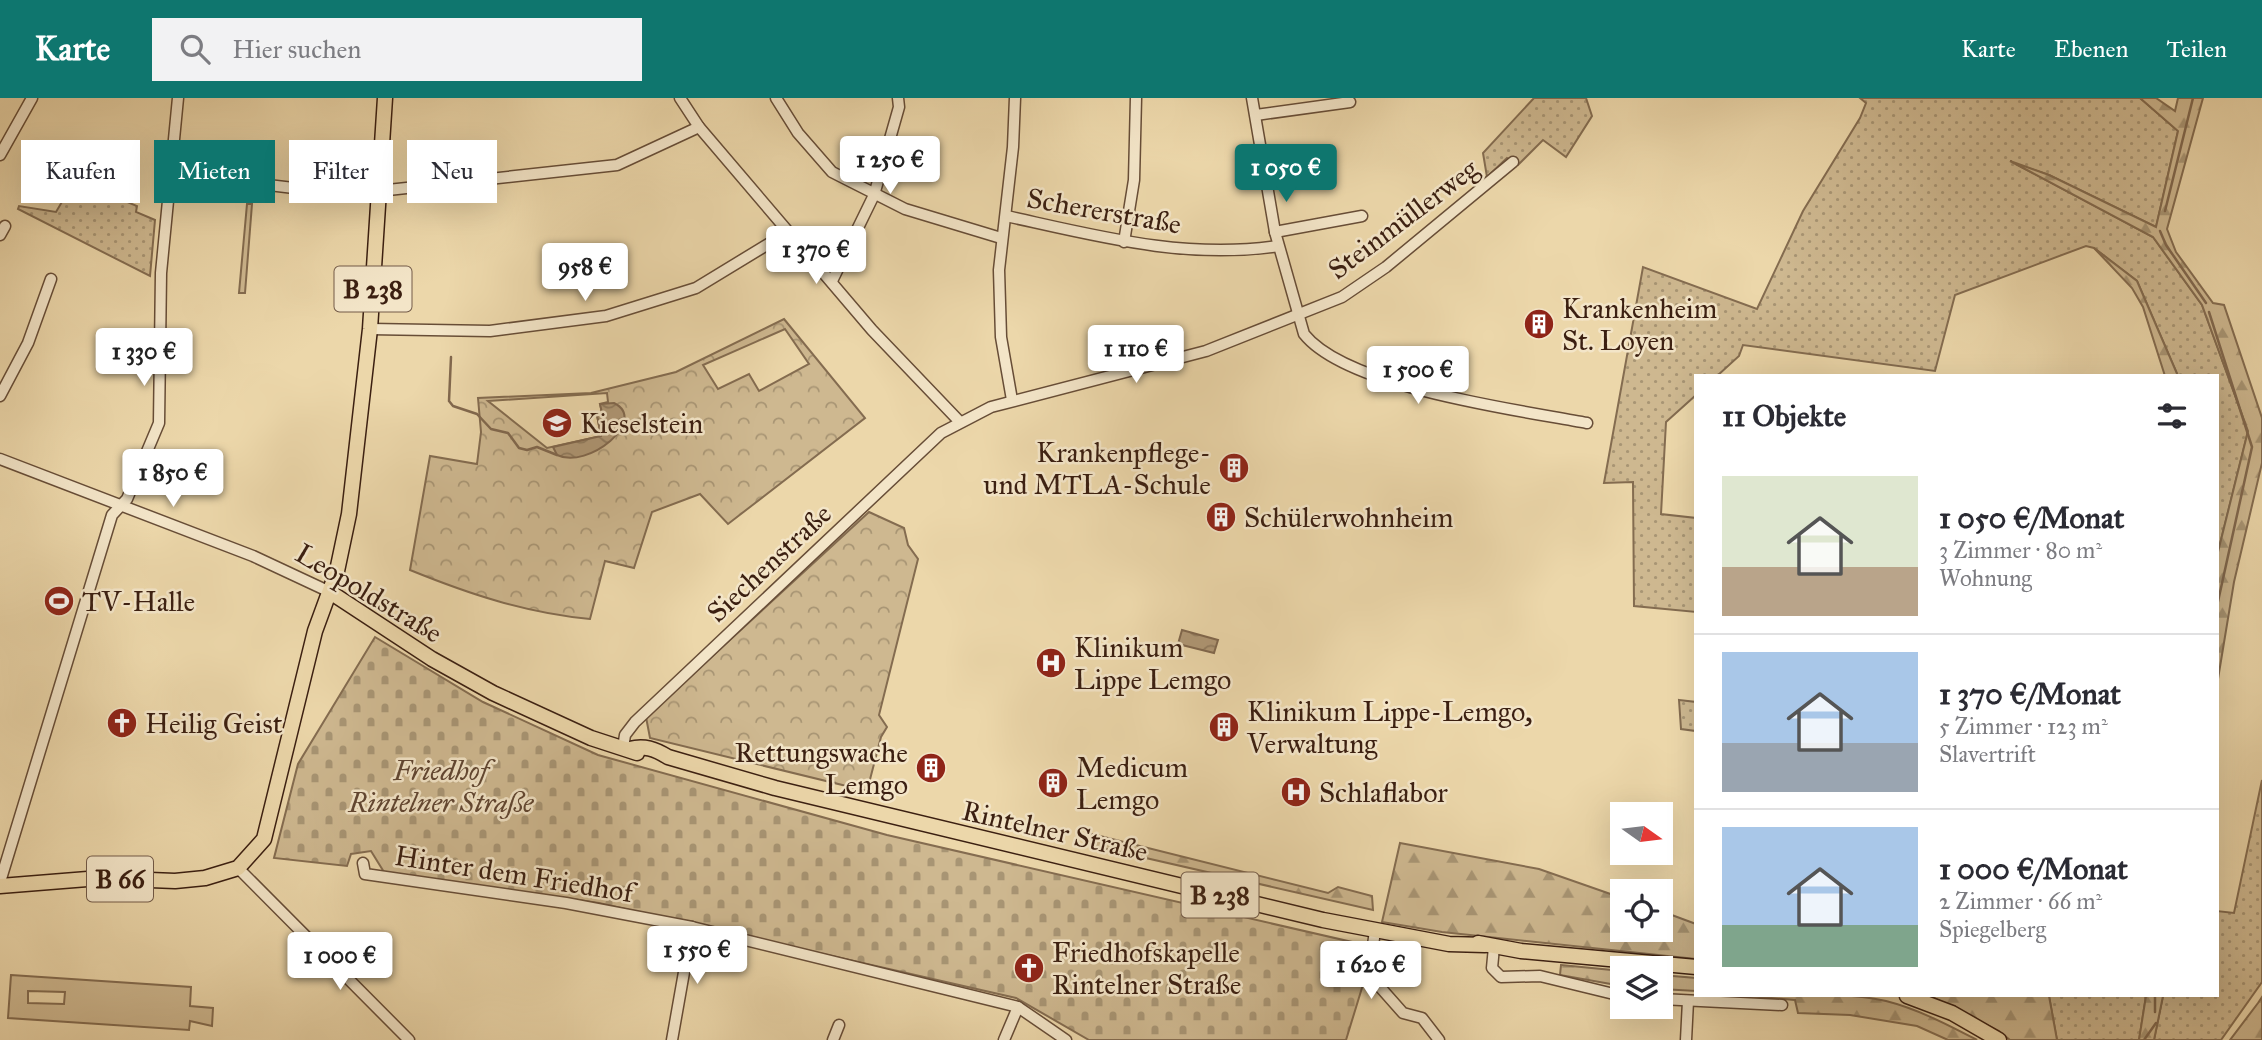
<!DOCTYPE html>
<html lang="de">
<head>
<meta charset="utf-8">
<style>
	body { margin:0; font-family:"IM FELL Great Primer",serif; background:#f2f2f3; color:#2b2b33; height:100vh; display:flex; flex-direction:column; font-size:26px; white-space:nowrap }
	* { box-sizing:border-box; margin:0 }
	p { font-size:23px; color:#7c7c81 }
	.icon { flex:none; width:38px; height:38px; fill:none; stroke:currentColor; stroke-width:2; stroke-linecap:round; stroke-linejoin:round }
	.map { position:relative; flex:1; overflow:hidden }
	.panel { position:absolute; left:1694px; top:276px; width:525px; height:623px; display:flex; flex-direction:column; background:#fff; border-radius:0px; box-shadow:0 7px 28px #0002 }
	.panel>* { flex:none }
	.hud { position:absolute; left:21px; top:42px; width:665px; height:63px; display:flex; gap:14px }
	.needle { width:46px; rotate:104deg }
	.buttons { position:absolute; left:1610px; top:704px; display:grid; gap:14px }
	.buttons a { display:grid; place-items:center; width:63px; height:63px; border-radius:0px; background:#fff; box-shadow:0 7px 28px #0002; font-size:35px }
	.price { position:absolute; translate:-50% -60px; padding:0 16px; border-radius:7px; background:#fff; color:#222; font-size:23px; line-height:46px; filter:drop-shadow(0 2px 4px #0008) }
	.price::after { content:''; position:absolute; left:50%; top:42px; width:21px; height:16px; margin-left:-10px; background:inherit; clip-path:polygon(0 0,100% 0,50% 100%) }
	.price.selected { background:#0f766e; color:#fff }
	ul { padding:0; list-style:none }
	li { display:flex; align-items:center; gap:21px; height:175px; padding:0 28px }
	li+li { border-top:2px solid #e1e1e2 }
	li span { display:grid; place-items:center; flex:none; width:196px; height:140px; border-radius:0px; color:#555 }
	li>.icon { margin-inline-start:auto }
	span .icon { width:84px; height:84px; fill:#fffc; stroke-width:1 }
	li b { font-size:30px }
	h2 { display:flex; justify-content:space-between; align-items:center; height:84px; padding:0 28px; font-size:30px }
	.pill { padding:0 24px; border-radius:0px; background:#fff; box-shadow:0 7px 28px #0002; font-size:24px; line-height:63px }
	.pill.selected { background:#0f766e; color:#fff }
	header { display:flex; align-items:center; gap:42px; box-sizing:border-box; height:98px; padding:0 35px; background:#0f766e; color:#fff }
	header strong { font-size:33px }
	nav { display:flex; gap:38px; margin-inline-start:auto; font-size:24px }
	.search { width:490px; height:63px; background:#f2f2f3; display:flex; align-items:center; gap:18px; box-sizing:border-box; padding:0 24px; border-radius:0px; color:#7c7c81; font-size:26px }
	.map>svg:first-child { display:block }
</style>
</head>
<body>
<header>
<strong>Karte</strong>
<div class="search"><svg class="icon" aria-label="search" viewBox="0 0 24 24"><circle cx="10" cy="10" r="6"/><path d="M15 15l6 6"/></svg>Hier suchen</div>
<nav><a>Karte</a><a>Ebenen</a><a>Teilen</a></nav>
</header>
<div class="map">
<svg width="2262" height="942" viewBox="0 0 2262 942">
	<defs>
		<pattern id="grass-dots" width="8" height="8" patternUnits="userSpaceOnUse" patternTransform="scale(1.75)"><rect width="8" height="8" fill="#ceb890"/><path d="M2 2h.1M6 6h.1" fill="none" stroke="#a89574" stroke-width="1.8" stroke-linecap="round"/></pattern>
		<pattern id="forest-firs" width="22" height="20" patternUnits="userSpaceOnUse" patternTransform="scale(1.75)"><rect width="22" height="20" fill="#ceb890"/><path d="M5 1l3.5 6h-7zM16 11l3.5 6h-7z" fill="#a89574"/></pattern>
		<pattern id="cemetery-stones" width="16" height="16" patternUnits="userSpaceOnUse" patternTransform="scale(1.75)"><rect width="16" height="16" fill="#ceb890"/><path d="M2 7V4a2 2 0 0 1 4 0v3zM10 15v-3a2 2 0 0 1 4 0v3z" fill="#a89574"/></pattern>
		<pattern id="park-crowns" width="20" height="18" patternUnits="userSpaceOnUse" patternTransform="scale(1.75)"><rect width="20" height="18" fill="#ceb890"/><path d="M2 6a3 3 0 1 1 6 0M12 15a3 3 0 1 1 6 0" fill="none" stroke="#a89574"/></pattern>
		<pattern id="water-waves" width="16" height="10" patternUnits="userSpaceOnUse" patternTransform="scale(1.75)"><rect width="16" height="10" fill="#b09876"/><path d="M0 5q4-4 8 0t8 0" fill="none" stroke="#907b5f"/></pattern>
	</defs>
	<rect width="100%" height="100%" fill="#ecd7aa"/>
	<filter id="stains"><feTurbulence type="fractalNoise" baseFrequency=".00286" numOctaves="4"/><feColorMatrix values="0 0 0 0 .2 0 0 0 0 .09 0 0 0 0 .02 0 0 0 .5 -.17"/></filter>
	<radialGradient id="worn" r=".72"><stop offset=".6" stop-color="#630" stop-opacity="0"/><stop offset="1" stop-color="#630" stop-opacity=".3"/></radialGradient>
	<g fill="url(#grass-dots)" stroke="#846c50" stroke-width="2">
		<path d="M1534 0H1586L1592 18 1566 59 1543 42 1518 67 1507 60 1487 79 1483 55Z"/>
		<path d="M1860 0H2140L2178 33 2156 129 2049 77 2016 66 2153 139 2202 207 2248 333 2217 458V278H2178L2137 183 2094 150 2086 148 1955 197 1935 273 1743 247 1739 258 1717 278H1696V297L1666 324 1661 416 1696 420V514L1634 508 1633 384 1604 385 1643 169 1757 211 1803 113 1860 20 1866 5Z"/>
		<path d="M75 82 137 108 136 114 155 122 150 178 18 111 19 108 56 114Z"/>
		<path d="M1679 602 1696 604V633L1681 631Z"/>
		<path d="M2262 682V884L2221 942H2154L2163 898H2217V813L2234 815Z"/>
		<path d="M2049 898H2146L2139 942H2057Z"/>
	</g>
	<g fill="url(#forest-firs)" stroke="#846c50" stroke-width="2">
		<path d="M2140 0H2156L2175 13 2178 0H2203L2167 131 2176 154 2213 205 2224 207 2262 320V365L2234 484 2217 587V458L2248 333 2202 207 2153 139 2010 63 2049 77 2156 129 2178 33Z"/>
		<path d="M2094 150 2137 183 2178 278H2165L2143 209 2132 190Z"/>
		<path d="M1092 736 1328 795 1338 789 1372 798 1373 812 1089 747Z"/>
		<path d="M1400 745 1539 771 1622 800V831H1661V813L1696 826V861L1442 834 1382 824Z"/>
		<path d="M1561 867 1622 873V888L1560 877Z"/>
		<path d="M1661 877 1696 880V893L1661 891Z"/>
		<path d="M1749 898C1794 898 1842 893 1886 903 1918 911 1948 927 1977 942H1948L1917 928 1850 917 1798 915 1795 902Z"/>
		<path d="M1930 898H2049L2057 942H2010L1999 933Z"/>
		<path d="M2146 898H2163L2154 942H2139Z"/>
		<path d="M2262 899V942H2230L2258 905Z"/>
	</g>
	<path fill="url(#cemetery-stones)" stroke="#846c50" stroke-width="2" d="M375 539 483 604 598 657 887 737 1352 844 1369 867 1346 942H1089L1016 900 599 805 384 774 371 753 351 756 347 768 274 760 298 666Z"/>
	<g fill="url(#park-crowns)" stroke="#846c50" stroke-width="2" fill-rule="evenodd">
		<path d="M784 221 865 320 728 426 700 396 652 414 634 470 605 463 590 521C526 515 469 496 410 472L430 358 477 366 481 334 478 300 591 295 676 274ZM785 231 809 266 759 293 749 276 718 291 703 267ZM607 295 608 304 600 306 602 315 597 317 601 338 547 350 488 303Z"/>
		<path d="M869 414 904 430 908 447 918 461 879 617 887 629 881 639 867 693 650 640 646 619Z"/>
	</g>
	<g fill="#ceb890" stroke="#846c50" stroke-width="2" fill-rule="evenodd">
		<path d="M247 106H252L245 195H239Z"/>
		<path d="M11 877 191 889 190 908 213 910 212 928 190 923 189 932 8 920ZM28 893 65 894 64 906 28 905Z"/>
	</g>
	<g fill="url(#water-waves)" stroke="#81684e" stroke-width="2">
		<path d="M614 305C649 322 588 372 557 357L553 349 601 338 597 317 602 315 600 306Z"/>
		<path d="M1182 532 1218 542 1214 555 1178 546Z"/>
	</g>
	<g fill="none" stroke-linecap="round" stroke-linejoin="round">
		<g stroke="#81684e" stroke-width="2.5">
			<path d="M2165 113 2193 0"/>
			<path d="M2160 133 2166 147 2206 205"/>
			<path d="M2209 214 2252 349 2217 508"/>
			<path d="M451 259 449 303 453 308 477 316 491 331 508 335 519 350 527 352 537 349 557 357"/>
			<path d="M2155 898V914"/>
			<path d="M2144 942 2156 925"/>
		</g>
		<g stroke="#674d37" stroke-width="13">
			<g id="minor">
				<path d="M680 0 699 29 872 232 959 323"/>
				<path d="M776 0 798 35 832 74 905 111 1001 140"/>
				<path d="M1252 0 1275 134 1304 236C1347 290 1519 312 1587 325"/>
				<path d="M1256 17 1350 4"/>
				<path d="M0 57 32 0"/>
				<path d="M168 75 327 94 388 92 617 67 699 29"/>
				<path d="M1006 118C1097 138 1185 162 1278 148"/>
				<path d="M1275 134 1362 118"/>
				<path d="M0 137 5 128"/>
				<path d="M1124 144 1134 82 1136 0"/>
				<path d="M832 183 874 97 899 9 898 0"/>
				<path d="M370 231 490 233 606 218 696 190 788 134"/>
				<path d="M0 298 28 245 51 181"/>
				<path d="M1012 302 1001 239 999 172 1013 49 1015 0"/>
				<path d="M0 361 253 458 330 494"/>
				<path d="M623 650 625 637 635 624 941 335 991 309 1206 253 1342 199 1386 169 1513 64"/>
				<path d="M363 765 365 776 566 805 692 829 1018 909 1066 942"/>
				<path d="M238 770 409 942"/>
				<path d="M0 784 112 417 127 401 159 325 161 175 178 0"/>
				<path d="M1375 833 1371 861 1380 889 1403 915 1422 920 1439 942"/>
				<path d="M1494 849 1492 870 1501 879 1540 878 1622 898"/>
				<path d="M1661 901 1782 907"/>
				<path d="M672 942 692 829"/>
				<path d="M833 942 839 927"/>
				<path d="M1004 942 1018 909"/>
				<path d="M1686 942 1688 903"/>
			</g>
		</g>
		<g stroke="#3b1f11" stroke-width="17">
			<g id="major">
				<path d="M330 494 432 561 493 595 591 640 637 655"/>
				<path d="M630 651C644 647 655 651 668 659L775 690 1323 822 1449 846 1485 847"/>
				<path d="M0 788 100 780 175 783 205 780 238 770 264 741 315 533 337 473 349 416 370 231 385 0"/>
				<path d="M1478 845 1521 853 1696 869"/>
				<path d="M1907 898 1952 915 1999 942"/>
			</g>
		</g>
		<use href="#minor" stroke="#f3e5c8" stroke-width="10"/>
		<use href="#major" stroke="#ecd7aa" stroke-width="14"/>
	</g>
	<defs>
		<g id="building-disc" transform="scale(1.575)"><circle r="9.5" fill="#8f2418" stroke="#f3e5c8"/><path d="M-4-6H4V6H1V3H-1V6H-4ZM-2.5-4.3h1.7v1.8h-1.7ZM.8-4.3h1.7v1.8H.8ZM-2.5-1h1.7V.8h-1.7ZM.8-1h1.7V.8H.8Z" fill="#fff"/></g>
		<g id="school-disc" transform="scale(1.575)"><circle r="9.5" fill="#8f2418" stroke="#f3e5c8"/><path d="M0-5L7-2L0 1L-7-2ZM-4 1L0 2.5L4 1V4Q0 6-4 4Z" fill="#fff"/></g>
		<g id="stadium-disc" transform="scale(1.575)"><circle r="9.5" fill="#8f2418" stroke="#f3e5c8"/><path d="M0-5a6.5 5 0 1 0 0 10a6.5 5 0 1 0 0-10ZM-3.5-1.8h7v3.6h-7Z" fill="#fff"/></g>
		<g id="hospital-disc" transform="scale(1.575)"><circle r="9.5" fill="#8f2418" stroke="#f3e5c8"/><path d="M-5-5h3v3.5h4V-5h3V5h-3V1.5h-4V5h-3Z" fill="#fff"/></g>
		<g id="church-disc" transform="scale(1.575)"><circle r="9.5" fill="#8f2418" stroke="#f3e5c8"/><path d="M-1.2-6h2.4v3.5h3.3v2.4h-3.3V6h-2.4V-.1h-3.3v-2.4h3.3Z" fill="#fff"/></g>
	</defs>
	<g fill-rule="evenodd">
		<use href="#building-disc" x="1539" y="226"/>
		<use href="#school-disc" x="557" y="325"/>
		<use href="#building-disc" x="1234" y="370"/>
		<use href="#building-disc" x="1221" y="419"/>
		<use href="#stadium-disc" x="59" y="503"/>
		<use href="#hospital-disc" x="1051" y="565"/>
		<use href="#church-disc" x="122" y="625"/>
		<use href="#building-disc" x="1224" y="629"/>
		<use href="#building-disc" x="931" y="670"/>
		<use href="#building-disc" x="1053" y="685"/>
		<use href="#hospital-disc" x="1296" y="694"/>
		<use href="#church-disc" x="1029" y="870"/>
	</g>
	<g text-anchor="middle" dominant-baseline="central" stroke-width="5" stroke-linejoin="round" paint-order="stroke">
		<g fill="#f3e5c8" stroke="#725a48" stroke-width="2">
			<rect x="334.5" y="168.5" width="77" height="45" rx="5"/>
			<rect x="87" y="758.5" width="66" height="45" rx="5"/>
			<rect x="1181.5" y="774.5" width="77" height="45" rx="5"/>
		</g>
		<g font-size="26" font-weight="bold" fill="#3b1f11">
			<text x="373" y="191">B 238</text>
			<text x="120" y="781">B 66</text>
			<text x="1220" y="797">B 238</text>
		</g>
		<g font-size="28" fill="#3b1f11" stroke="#f3e5c8">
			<text transform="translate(1104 113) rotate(10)">Schererstraße</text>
			<text transform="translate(1403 121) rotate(-37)">Steinmüllerweg</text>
			<text transform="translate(769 465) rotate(-43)">Siechenstraße</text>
			<text transform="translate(369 495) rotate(31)">Leopoldstraße</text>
			<text transform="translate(1055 733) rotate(13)">Rintelner Straße</text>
			<text transform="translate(514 776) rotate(9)">Hinter dem Friedhof</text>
		</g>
		<g font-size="28" fill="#3b1f11" stroke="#f3e5c8" text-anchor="start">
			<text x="1562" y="210">Krankenheim<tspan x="1562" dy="32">St. Loyen</tspan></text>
			<text x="580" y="325">Kieselstein</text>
			<text x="1211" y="354" text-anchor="end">Krankenpflege-<tspan x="1211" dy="32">und MTLA-Schule</tspan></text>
			<text x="1244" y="419">Schülerwohnheim</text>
			<text x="82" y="503">TV-Halle</text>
			<text x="1074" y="549">Klinikum<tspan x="1074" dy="32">Lippe Lemgo</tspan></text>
			<text x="1247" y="613">Klinikum Lippe-Lemgo,<tspan x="1247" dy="32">Verwaltung</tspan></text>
			<text x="145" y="625">Heilig Geist</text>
			<text x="908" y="654" text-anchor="end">Rettungswache<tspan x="908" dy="32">Lemgo</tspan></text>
			<text x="1076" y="669">Medicum<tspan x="1076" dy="32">Lemgo</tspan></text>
			<text x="1319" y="694">Schlaflabor</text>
			<text x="1052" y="854">Friedhofskapelle<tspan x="1052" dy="32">Rintelner Straße</tspan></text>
		</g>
		<g font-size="28" font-style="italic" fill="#604531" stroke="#f3e5c8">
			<text x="441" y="672">Friedhof<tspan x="441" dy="32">Rintelner Straße</tspan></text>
		</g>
	</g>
	<rect width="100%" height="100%" filter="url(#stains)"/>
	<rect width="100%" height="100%" fill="url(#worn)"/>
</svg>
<div class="buttons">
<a><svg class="needle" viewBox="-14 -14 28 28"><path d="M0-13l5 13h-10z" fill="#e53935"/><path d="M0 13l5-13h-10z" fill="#7c7c81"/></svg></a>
<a><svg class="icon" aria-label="locate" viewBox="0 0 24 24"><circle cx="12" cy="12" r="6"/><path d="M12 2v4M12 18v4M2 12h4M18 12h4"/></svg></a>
<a><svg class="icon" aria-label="layers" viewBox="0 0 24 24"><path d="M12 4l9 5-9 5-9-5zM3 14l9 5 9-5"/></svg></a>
</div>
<b class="price" style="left:890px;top:98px">1 250 €</b>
<b class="price selected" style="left:1286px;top:106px">1 050 €</b>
<b class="price" style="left:816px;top:188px">1 370 €</b>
<b class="price" style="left:585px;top:205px">958 €</b>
<b class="price" style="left:1136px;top:287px">1 110 €</b>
<b class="price" style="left:144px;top:290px">1 330 €</b>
<b class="price" style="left:1418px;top:308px">1 500 €</b>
<b class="price" style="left:173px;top:411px">1 850 €</b>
<b class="price" style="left:697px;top:888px">1 550 €</b>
<b class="price" style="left:340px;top:894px">1 000 €</b>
<b class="price" style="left:1371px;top:903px">1 620 €</b>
<div class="hud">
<a class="pill">Kaufen</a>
<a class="pill selected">Mieten</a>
<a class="pill">Filter</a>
<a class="pill">Neu</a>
</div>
<section class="panel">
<h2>11 Objekte<svg class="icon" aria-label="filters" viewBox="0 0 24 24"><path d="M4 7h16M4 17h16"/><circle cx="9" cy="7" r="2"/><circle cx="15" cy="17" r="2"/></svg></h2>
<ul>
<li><span style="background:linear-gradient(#dfe7d0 65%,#b9a48a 0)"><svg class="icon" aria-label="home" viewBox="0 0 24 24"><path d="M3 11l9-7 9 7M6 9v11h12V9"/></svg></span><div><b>1 050 €/Monat</b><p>3 Zimmer · 80 m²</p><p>Wohnung</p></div></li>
<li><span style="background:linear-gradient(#a9c7e8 65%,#9aa5b1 0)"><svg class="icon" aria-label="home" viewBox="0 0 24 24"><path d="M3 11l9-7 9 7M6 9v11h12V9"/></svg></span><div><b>1 370 €/Monat</b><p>5 Zimmer · 123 m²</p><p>Slavertrift</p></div></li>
<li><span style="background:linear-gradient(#a9c7e8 70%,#7fa58c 0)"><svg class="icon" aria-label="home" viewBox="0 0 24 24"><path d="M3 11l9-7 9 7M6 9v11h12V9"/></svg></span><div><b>1 000 €/Monat</b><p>2 Zimmer · 66 m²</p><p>Spiegelberg</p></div></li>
</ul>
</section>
</div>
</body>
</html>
